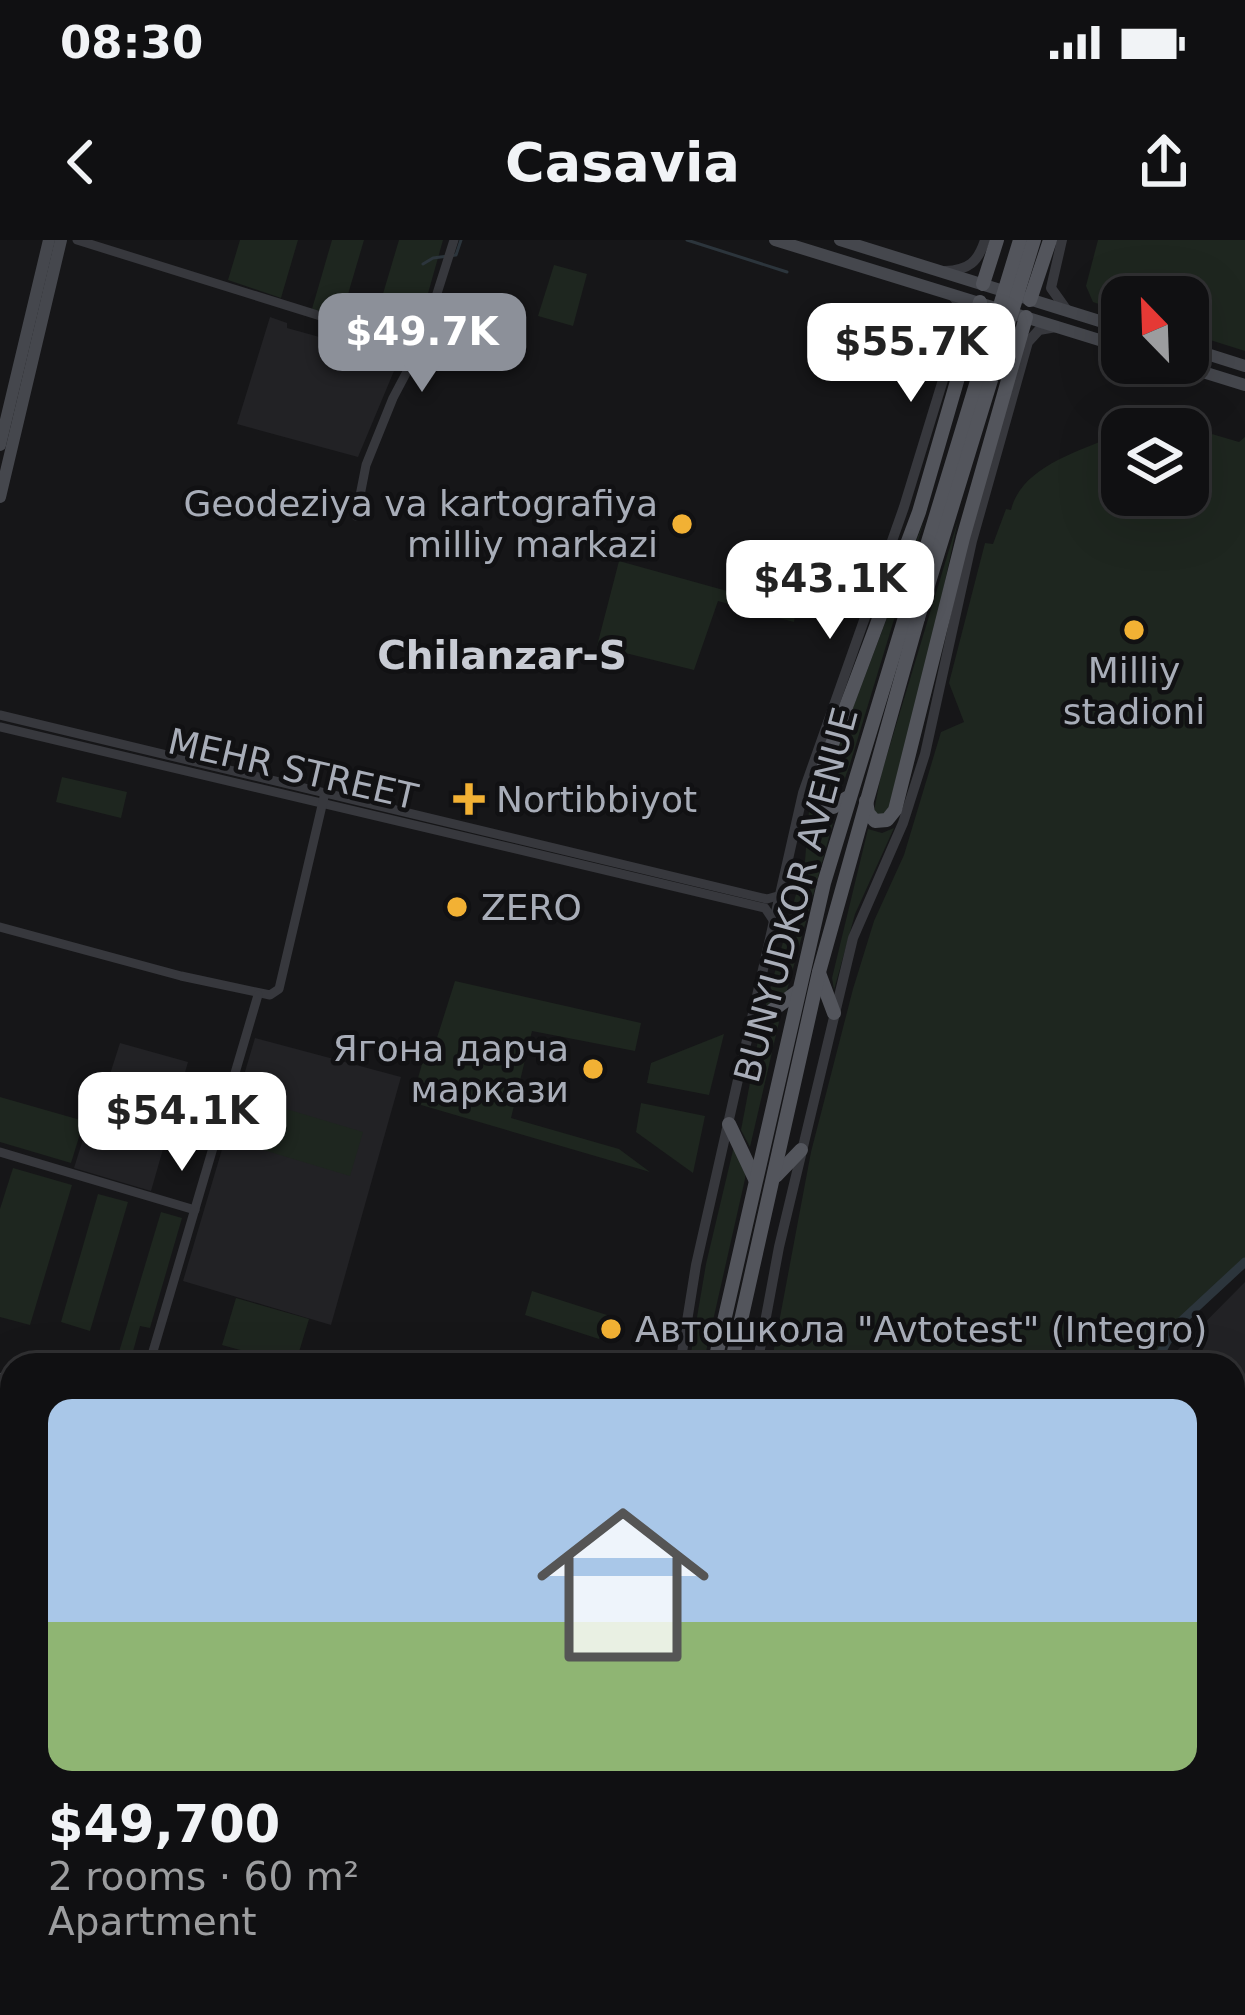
<!DOCTYPE html>
<html lang="en">
<head>
<meta charset="utf-8">
<style>
	body { margin:0; font-family:"DejaVu Sans",sans-serif; background:#1e1e20; color:#f1f3f6; height:100vh; display:flex; flex-direction:column; font-size:45px; white-space:nowrap }
	* { box-sizing:border-box; margin:0 }
	p { font-size:39px; color:#9c9d9f }
	.icon { flex:none; width:66px; height:66px; fill:none; stroke:currentColor; stroke-width:2; stroke-linecap:round; stroke-linejoin:round }
	.map { position:relative; flex:1; overflow:hidden }
	.side { position:absolute; left:0px; top:1113px; width:1245px; height:663px; display:flex; flex-direction:column; background:#101012; border-radius:36px 36px 0 0; box-shadow:0 12px 48px #0002,0 0 0 3px #303032 }
	.side>* { flex:none }
	.needle { width:78px; rotate:337deg }
	.tools { position:absolute; left:1101px; top:36px; display:grid; gap:24px }
	.tools a { display:grid; place-items:center; width:108px; height:108px; border-radius:24px; background:#101012; box-shadow:0 12px 48px #0002,0 0 0 3px #303032; font-size:60px }
	.price { position:absolute; translate:-50% -102px; padding:0 27px; border-radius:24px; background:#fff; color:#222; font-size:39px; line-height:78px; filter:drop-shadow(0 3px 6px #0008) }
	.price::after { content:''; position:absolute; left:50%; top:72px; width:36px; height:27px; margin-left:-18px; background:inherit; clip-path:polygon(0 0,100% 0,50% 100%) }
	.price.selected { background:#8c9099; color:#fff }
	ul { padding:0; list-style:none }
	li { display:grid; align-content:center; gap:24px; height:636px; padding:0 48px }
	li+li { border-top:3px solid #303032 }
	li span { display:grid; place-items:center; height:372px; border-radius:24px; color:#555 }
	li>.icon { margin-inline-start:auto }
	span .icon { width:216px; height:216px; fill:#fffc; stroke-width:1 }
	li b { font-size:51px }
	.status { display:flex; justify-content:space-between; align-items:center; height:84px; padding:0 60px; background:#101012; direction:ltr }
	.status svg { height:33px; fill:currentColor }
	header { display:flex; justify-content:space-between; align-items:center; height:156px; padding:0 48px; background:#101012; font-size:54px; font-weight:700 }
	.map>svg:first-child { display:block }
</style>
</head>
<body>
<div class="status"><b>08:30</b><svg viewBox="0 0 49 12"><path d="M0 12V9h3v3zM5 12V6h3v6zM10 12V3h3v9zM15 12V0h3v12zM26 1h20v11H26zM47 4h2v5h-2z"/></svg></div>
<header><svg class="icon" aria-label="back" viewBox="0 0 24 24"><path d="M15 5l-7 7 7 7"/></svg>Casavia<svg class="icon" aria-label="share" viewBox="0 0 24 24"><path d="M12 15V3M7 8l5-5 5 5M5 13v7h14v-7"/></svg></header>
<div class="map">
<svg width="1245" height="1775" viewBox="0 0 1245 1775">
	<rect width="100%" height="100%" fill="#161618"/>
	<g fill="#222225">
		<path d="M270 77 287 83V88L399 119 358 217 237 184Z"/>
		<path d="M255 798 401 837 331 1085 183 1041Z"/>
		<path d="M120 803 188 822 151 951 74 928 89 880 95 881Z"/>
		<path d="M1245 1042V1514L1233 1511V1125H1163Z"/>
	</g>
	<g fill="#1e261f" fill-rule="evenodd">
		<path d="M240 0H298L281 58 228 40Z"/>
		<path d="M332 0H364L341 78 312 69Z"/>
		<path d="M399 0H443L416 96 374 84Z"/>
		<path d="M1098 0H1245V111L1188 93V57H1122V72L1093 62 1086 46Z"/>
		<path d="M554 25 587 34 573 86 538 76Z"/>
		<path d="M1179 179 1200 181 1206 186 1205 192 1239 202 1245 197V1022L1175 1087 1154 1125H771L811 912 853 749 874 681 904 615 941 492 964 482 949 443 985 303 993 304 1006 269 1011 270C1021 228 1076 212 1112 197L1110 192 1144 183ZM1122 189H1188V255H1122Z"/>
		<path d="M958 280 937 379 887 575 883 578 874 571 881 535Z"/>
		<path d="M924 281 850 524 837 560 831 563 824 555 833 520Z"/>
		<path d="M619 321 796 370 794 382 718 361 694 430 597 406Z"/>
		<path d="M62 537 127 552 121 578 56 562Z"/>
		<path d="M810 558 816 571 834 579 786 754 764 772 805 621Z"/>
		<path d="M894 588 855 674 834 750 832 738 868 589 882 593Z"/>
		<path d="M455 741 641 783 635 811 532 791 511 878 619 909 650 932 411 862 429 800 436 801Z"/>
		<path d="M778 780 779 782 750 907 741 890 759 795Z"/>
		<path d="M724 794 709 855 647 843 651 823Z"/>
		<path d="M0 857 84 881 71 923 0 902Z"/>
		<path d="M641 863 705 876 693 933 636 892Z"/>
		<path d="M273 865 363 892 350 936 260 909Z"/>
		<path d="M734 906 746 928 745 939 703 1125H689L706 1024Z"/>
		<path d="M13 928 72 945 30 1085 0 1077V969Z"/>
		<path d="M98 954 128 962 90 1091 61 1082Z"/>
		<path d="M161 972 182 978 150 1088 140 1086 132 1115 119 1112Z"/>
		<path d="M532 1051 607 1075 599 1099 525 1075Z"/>
		<path d="M236 1058 309 1079 295 1125 222 1105Z"/>
	</g>
	<g fill="none" stroke-linecap="round" stroke-linejoin="round">
		<g stroke="#2c353c" stroke-width="3">
			<path d="M687 0 787 32"/>
			<path d="M423 24 433 18 456 15 461 0"/>
		</g>
		<g stroke="#2c353c" stroke-width="9">
			<path d="M1154 1125 1175 1087 1245 1022"/>
			<path d="M1037 1775 1043 1764"/>
		</g>
		<g stroke="#37383d" stroke-width="9">
			<path d="M77 0 420 107"/>
			<path d="M356 276 366 225 393 158 420 107 454 0"/>
			<path d="M0 475 767 659 781 655"/>
			<path d="M0 487 765 668 775 683"/>
			<path d="M0 687 181 736 270 755 279 749 324 557"/>
			<path d="M0 912 195 970"/>
			<path d="M149 1125 258 755"/>
			<path d="M0 1756 28 1775"/>
			<path d="M1245 1762 1242 1763 1245 1771"/>
			<path d="M1146 1764 1148 1775"/>
		</g>
		<g stroke="#37383d" stroke-width="10">
			<path d="M1062 0 1051 48 1066 69"/>
			<path d="M945 31C969 30 978 22 985 0"/>
			<path d="M680 1125 696 1025 803 553 904 267 962 78V67L952 55"/>
			<path d="M757 1125 779 1007 853 698 903 583 925 514 972 301 1028 102 1039 90 1056 87"/>
			<path d="M610 1775V1764"/>
			<path d="M684 1775 685 1764"/>
		</g>
		<g stroke="#45474d" stroke-width="12">
			<path d="M775 0 1122 107"/>
			<path d="M840 0 1122 88"/>
			<path d="M1188 108 1245 126"/>
			<path d="M1174 123 1245 145"/>
			<path d="M0 205 49 0"/>
			<path d="M0 257 61 0"/>
		</g>
		<g stroke="#53555c" stroke-width="14">
			<path d="M983 44 997 0"/>
			<path d="M1030 60 1050 0"/>
			<path d="M847 558 833 567 822 564 817 550 822 531 919 272 980 62"/>
			<path d="M866 561 868 573 875 581 887 580 895 570 963 298 1026 77"/>
			<path d="M819 733 834 773"/>
			<path d="M751 786 797 752"/>
			<path d="M729 884 755 939"/>
			<path d="M776 936 801 910"/>
			<path d="M714 1125 824 643 906 374"/>
			<path d="M731 1125 819 732 918 378"/>
			<path d="M640 1764V1775"/>
			<path d="M657 1764V1775"/>
		</g>
		<g stroke="#5b5e65" stroke-width="14">
			<path d="M0 1140 12 1144"/>
			<path d="M0 1165 12 1169"/>
			<path d="M1233 1534 1245 1538"/>
			<path d="M1233 1559 1245 1563"/>
		</g>
		<g stroke="#53555c" stroke-width="14">
			<path d="M906 374 1020 0"/>
			<path d="M918 378 1034 0"/>
		</g>
	</g>
	<g fill="#f2b134" stroke="#111113" stroke-width="4.5">
		<circle cx="682" cy="284" r="12"/>
		<circle cx="1134" cy="390" r="12"/>
		<path d="M463 541h12v12h12v12h-12v12h-12v-12h-12v-12h12z"/>
		<circle cx="457" cy="667" r="12"/>
		<circle cx="593" cy="829" r="12"/>
		<circle cx="611" cy="1089" r="12"/>
	</g>
	<g text-anchor="middle" dominant-baseline="central" stroke-width="9" stroke-linejoin="round" paint-order="stroke">
		<g font-size="36" fill="#a8adb8" stroke="#111113" text-anchor="start">
			<text x="658" y="263" text-anchor="end">Geodeziya va kartografiya<tspan x="658" dy="41">milliy markazi</tspan></text>
			<text x="1134" y="430" text-anchor="middle">Milliy<tspan x="1134" dy="41">stadioni</tspan></text>
			<text x="496" y="559">Nortibbiyot</text>
			<text x="481" y="667">ZERO</text>
			<text x="569" y="808" text-anchor="end">Ягона дарча<tspan x="569" dy="41">маркази</tspan></text>
			<text x="635" y="1089">Автошкола "Avtotest" (Integro)</text>
		</g>
		<g font-size="36" fill="#a8adb8" stroke="#111113">
			<text transform="translate(293 529) rotate(13)">MEHR STREET</text>
			<text transform="translate(796 655) rotate(-75)">BUNYUDKOR AVENUE</text>
		</g>
		<g font-size="39" font-weight="bold" fill="#c9ccd4" stroke="#111113">
			<text x="502" y="415">Chilanzar-S</text>
		</g>
	</g>
</svg>
<div class="tools">
<a><svg class="needle" viewBox="-14 -14 28 28"><path d="M0-13l5 13h-10z" fill="#e53935"/><path d="M0 13l5-13h-10z" fill="#9c9d9f"/></svg></a>
<a><svg class="icon" aria-label="layers" viewBox="0 0 24 24"><path d="M12 4l9 5-9 5-9-5zM3 14l9 5 9-5"/></svg></a>
</div>
<b class="price selected" style="left:422px;top:155px">$49.7K</b>
<b class="price" style="left:911px;top:165px">$55.7K</b>
<b class="price" style="left:830px;top:402px">$43.1K</b>
<b class="price" style="left:182px;top:934px">$54.1K</b>
<section class="side">
<ul>
<li><span style="background:linear-gradient(#a9c7e8 60%,#8fb573 0)"><svg class="icon" aria-label="home" viewBox="0 0 24 24"><path d="M3 11l9-7 9 7M6 9v11h12V9"/></svg></span><div><b>$49,700</b><p>2 rooms · 60 m²</p><p>Apartment</p></div></li>
</ul>
</section>
</div>
</body>
</html>
